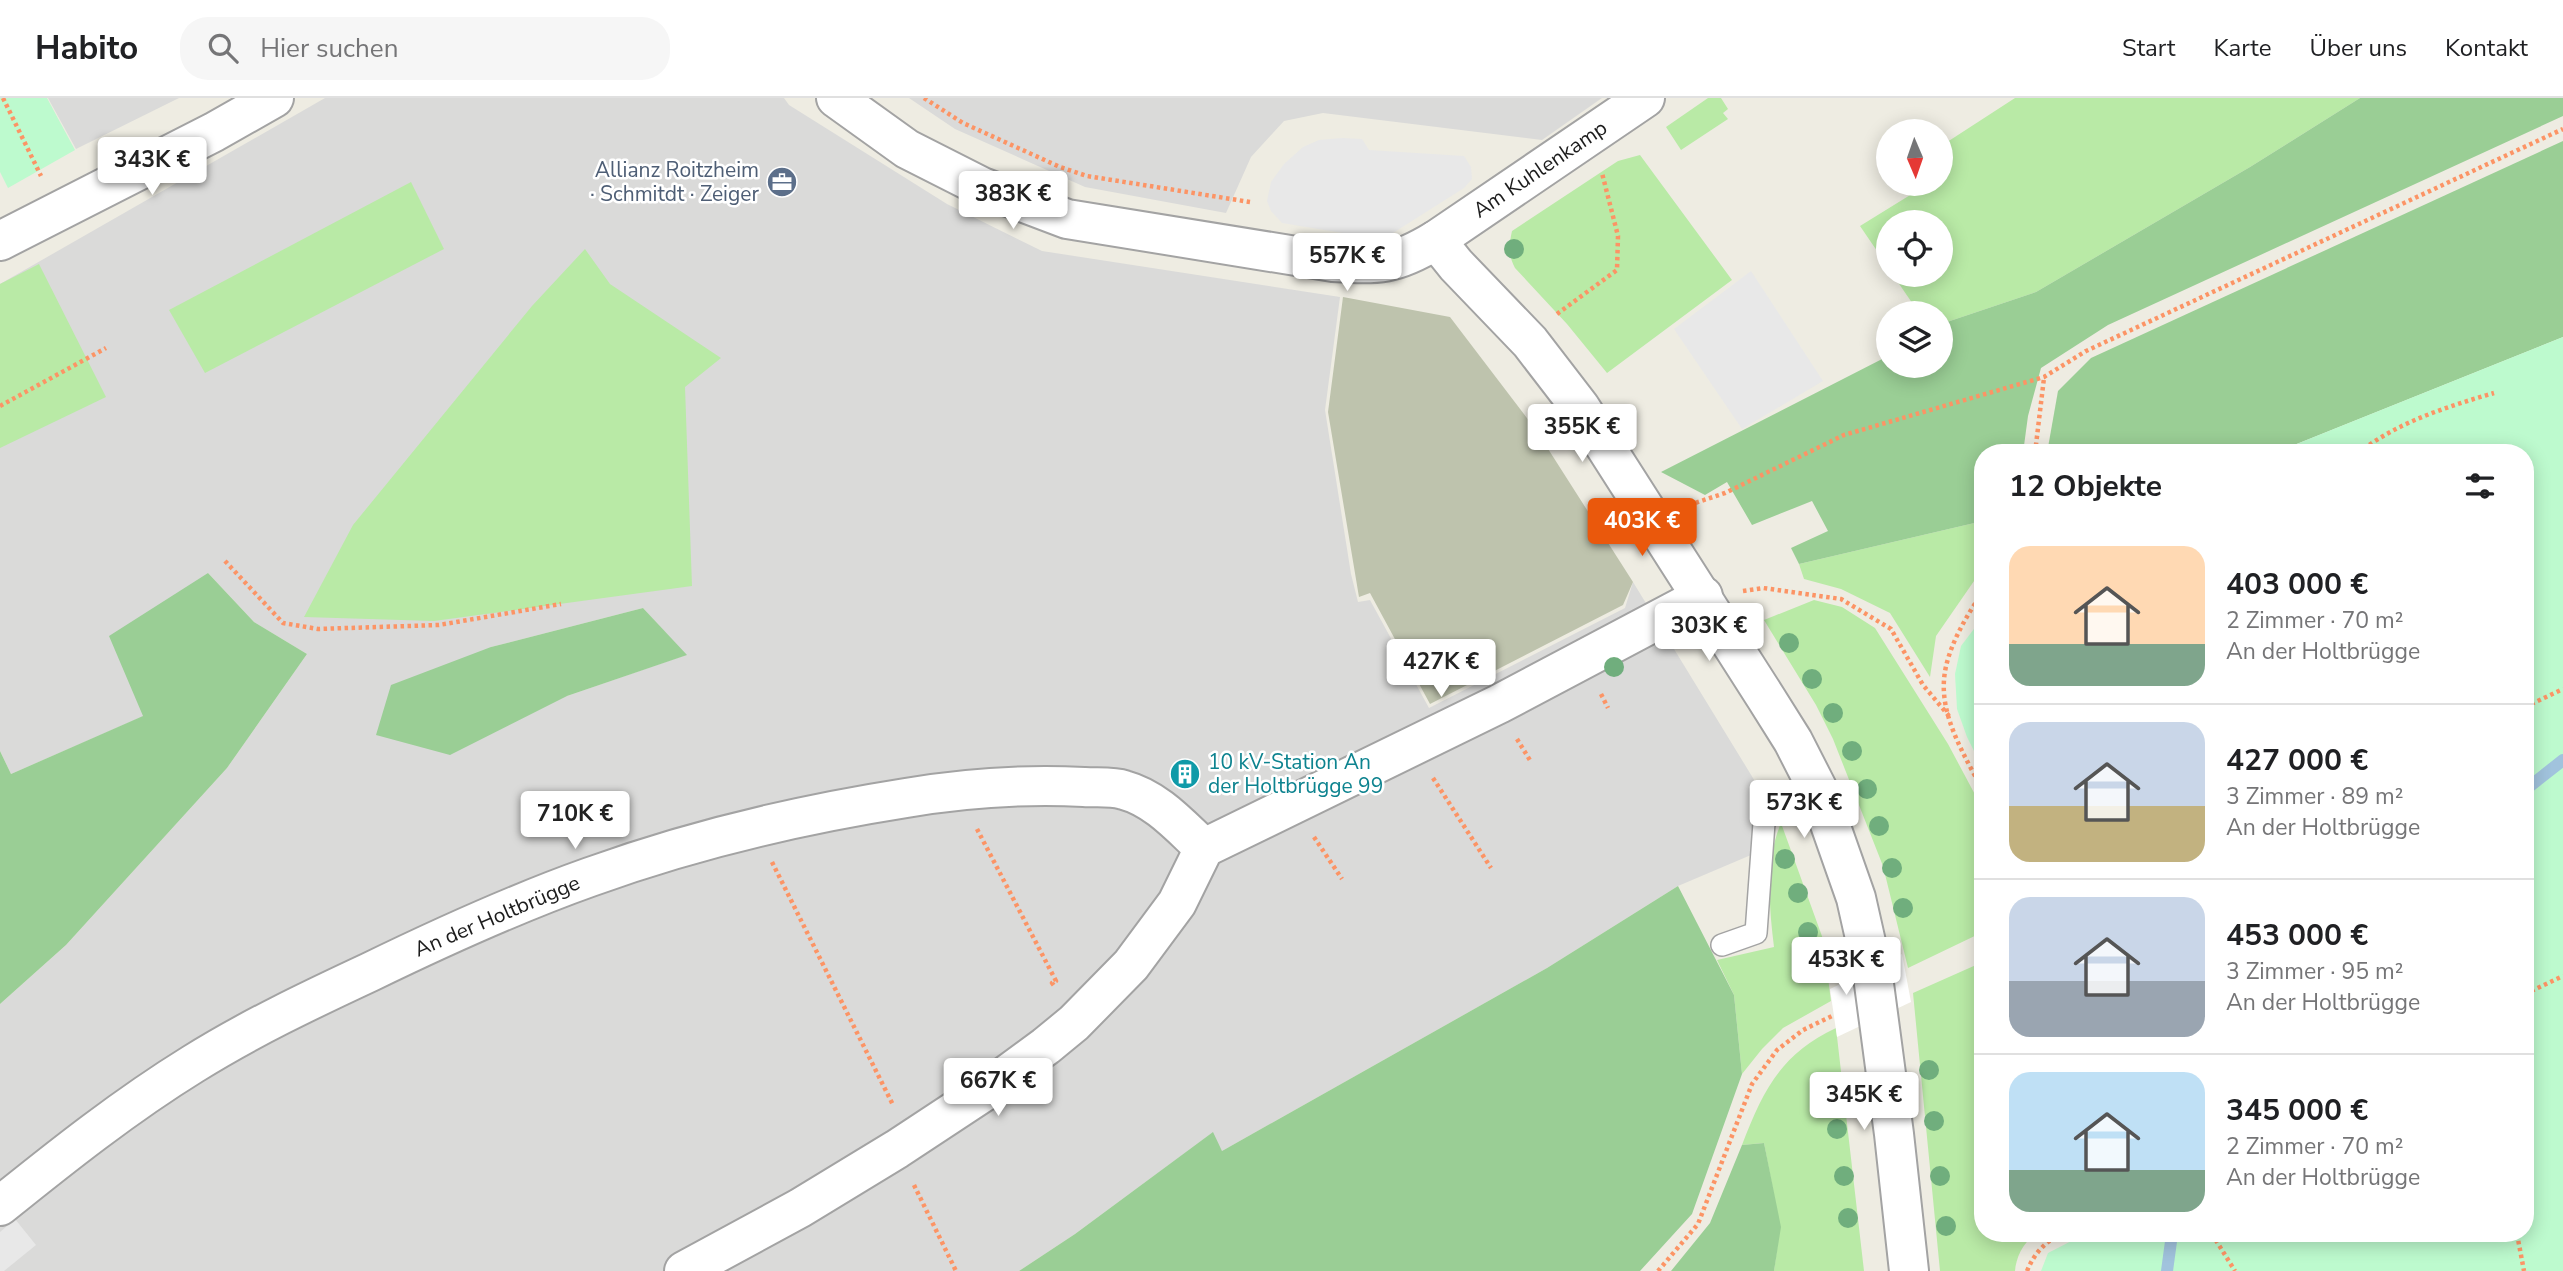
<!DOCTYPE html>
<html lang="de">
<head>
<meta charset="utf-8">
<style>
	body { margin:0; font-family:"Nunito Sans",sans-serif; background:#f6f6f6; color:#202124; height:100vh; display:flex; flex-direction:column; font-size:26px; white-space:nowrap }
	* { box-sizing:border-box; margin:0 }
	p { font-size:23px; color:#757577 }
	.icon { flex:none; width:38px; height:38px; fill:none; stroke:currentColor; stroke-width:2; stroke-linecap:round; stroke-linejoin:round }
	.map { position:relative; flex:1; overflow:hidden }
	.drawer { position:absolute; left:1974px; top:346px; width:560px; height:798px; display:flex; flex-direction:column; background:#fff; border-radius:28px; box-shadow:0 4px 18px #0003 }
	.drawer>* { flex:none }
	.needle { width:46px; rotate:178deg }
	.controls { position:absolute; left:1876px; top:21px; display:grid; gap:14px }
	.controls a { display:grid; place-items:center; width:77px; height:77px; border-radius:50%; background:#fff; box-shadow:0 4px 18px #0003; font-size:35px }
	.price { position:absolute; translate:-50% -60px; padding:0 16px; border-radius:7px; background:#fff; color:#222; font-size:23px; line-height:46px; filter:drop-shadow(0 2px 4px #0008) }
	.price::after { content:''; position:absolute; left:50%; top:42px; width:21px; height:16px; margin-left:-10px; background:inherit; clip-path:polygon(0 0,100% 0,50% 100%) }
	.price.active { background:#ea580c; color:#fff }
	ul { padding:0; list-style:none }
	li { display:flex; align-items:center; gap:21px; height:175px; padding:0 35px }
	li+li { border-top:2px solid #e0e0e0 }
	li span { display:grid; place-items:center; flex:none; width:196px; height:140px; border-radius:21px; color:#555 }
	li>.icon { margin-inline-start:auto }
	span .icon { width:84px; height:84px; fill:#fffc; stroke-width:1 }
	li b { font-size:30px }
	h2 { display:flex; justify-content:space-between; align-items:center; height:84px; padding:0 35px; font-size:30px }
	header { display:flex; align-items:center; gap:42px; box-sizing:border-box; height:98px; padding:0 35px; background:#fff; border-bottom:2px solid #e0e0e0 }
	header strong { font-size:33px }
	nav { display:flex; gap:38px; margin-inline-start:auto; font-size:24px }
	.search { width:490px; height:63px; background:#f6f6f6; display:flex; align-items:center; gap:18px; box-sizing:border-box; padding:0 24px; border-radius:28px; color:#757577; font-size:26px }
	.map>svg:first-child { display:block }
</style>
</head>
<body>
<header>
<strong>Habito</strong>
<div class="search"><svg class="icon" aria-label="search" viewBox="0 0 24 24"><circle cx="10" cy="10" r="6"/><path d="M15 15l6 6"/></svg>Hier suchen</div>
<nav><a>Start</a><a>Karte</a><a>Über uns</a><a>Kontakt</a></nav>
</header>
<div class="map">
<svg width="2563" height="1173" viewBox="0 0 2563 1173">
	<rect width="100%" height="100%" fill="#eeece2"/>
	<g fill="#dadad9" fill-rule="evenodd">
		<path d="M48 0H179L76 51Z"/>
		<path d="M325 0H784L789 7 947 106 1042 153 1340 199 1325 312 1351 476 1358 504 1370 502 1429 610 1625 510 1633 484 1764 698 1754 717 1751 757 1678 788 1547 870 1222 1053 1212 1035 1075 1136 1019 1173H0V906L66 847 227 670 307 556 254 524 208 475 144 618 11 676 0 653V186ZM643 510 686 557 567 598 491 549Z"/>
		<path d="M909 0H1602L1542 42 1323 15 1284 23 1251 59 1226 115 1085 89 955 31Z"/>
	</g>
	<path fill="#bec3ad" d="M1343 199 1450 219 1536 332 1633 484 1623 507 1430 606 1370 495 1359 499 1328 314Z"/>
	<g fill="#b9eaa6">
		<path d="M1708 0H1721L1728 11 1723 15 1728 21 1681 52 1666 29Z"/>
		<path d="M2015 0H2360L2250 69 2036 194 1941 226V215H1919L1893 177H1941V124H1888V169L1860 128 1928 86H1941V78L1947 74 1941 63V48Z"/>
		<path d="M1640 57 1732 182 1607 275 1567 226 1515 170C1508 157 1509 147 1512 133L1618 63Z"/>
		<path d="M411 84 444 151 205 275 169 212Z"/>
		<path d="M585 151 610 186 721 260 685 289 692 488 434 523 304 519 353 427 532 208Z"/>
		<path d="M39 166 106 299 0 350V186Z"/>
		<path d="M1983 423V470L1936 538 1930 579 1890 515 1841 491 1804 481 1799 466Z"/>
		<path d="M1814 502 1842 509 1875 530 1948 646 1979 704 1983 717V834L1908 870 1883 768 1833 641 1816 607 1764 522Z"/>
		<path d="M1781 725 1823 841 1831 903 1783 930 1762 951 1742 976 1734 897 1717 862 1774 849C1769 809 1765 762 1781 725Z"/>
		<path d="M1976 867H1983V1136H2037C2024 1142 2016 1159 2015 1173H1940L1913 895Z"/>
		<path d="M1836 930 1864 1173H1774L1780 1129 1764 1045 1742 1047C1763 992 1781 956 1836 930Z"/>
	</g>
	<g fill="#9ace95">
		<path d="M2360 0H2563V18L2108 227 2041 270 2028 318 2023 355H1983V423L1799 466 1791 450 1828 433 1812 403 1752 427 1727 384 1705 397 1661 374 1888 258V268H1941V226L2036 194 2250 69Z"/>
		<path d="M2563 43V239L2274 355H2047L2058 293 2091 260Z"/>
		<path d="M208 475 254 524 307 556 227 670 66 847 0 906V653L11 676 143 618 109 538Z"/>
		<path d="M643 510 687 557 567 598 450 657 376 637 391 587 491 549Z"/>
		<path d="M1678 788 1734 897 1742 976 1692 1116 1640 1173H1019L1075 1136 1213 1034 1222 1053 1547 870Z"/>
		<path d="M1764 1045 1781 1129 1774 1173H1671L1710 1125 1742 1047Z"/>
	</g>
	<g fill="#bdface">
		<path d="M0 0H47L75 52 8 90 0 74Z"/>
		<path d="M2563 239V1173H2041L2048 1155 2085 1136H2525V355H2274Z"/>
		<path d="M1983 519V671L1967 639 1957 611 1955 576 1961 548Z"/>
	</g>
	<g fill="#e8e8e8">
		<path d="M1342 40 1362 41 1369 52 1464 58 1471 69 1472 81 1464 90 1393 135 1381 138 1367 139 1282 125 1271 113 1267 103 1271 84 1284 66 1303 49 1319 42Z"/>
		<path d="M1751 173 1823 283 1742 331 1674 231Z"/>
		<path d="M15 1121 36 1147 4 1173H0V1134Z"/>
	</g>
	<path fill="#fff" d="M1902 856 1911 904 1837 939 1830 891Z"/>
	<g fill="none" stroke-linecap="round" stroke-linejoin="round">
		<g stroke="#a1c3dd" stroke-width="12">
			<path d="M2525 692 2563 662"/>
			<path d="M2167 1173 2172 1136"/>
		</g>
		<g stroke="#a3a3a3" stroke-width="24">
			<path id="service" d="M1722 847 1756 835 1764 725 1772 712 1818 692"/>
		</g>
		<g stroke="#a3a3a3" stroke-width="42">
			<g id="minor">
				<path d="M1436 142 1645 0"/>
				<path d="M0 143 214 34 274 0"/>
				<path d="M0 1108C62 1058 125 1008 193 966 249 931 310 902 370 874 442 839 514 806 590 779 692 742 798 717 906 700 965 690 1024 686 1084 689 1097 690 1112 688 1124 692 1157 701 1180 728 1204 750"/>
				<path d="M684 1173 800 1110 897 1051 982 995 1046 948 1074 925 1131 867 1177 805 1204 750 1499 606 1703 498"/>
			</g>
		</g>
		<g stroke="#a3a3a3" stroke-width="42">
			<path id="tertiary" d="M836 0 907 51 982 89 1067 121 1333 164C1379 167 1395 167 1436 142L1456 167 1530 244 1580 309 1766 600 1793 643 1818 692 1856 800 1872 871 1894 1036 1909 1173"/>
		</g>
		<g stroke="#fc9465" stroke-width="4.5" stroke-dasharray="3.5 3.5" stroke-linecap="butt">
			<path d="M3 0 41 78"/>
			<path d="M924 0 963 25 1060 69 1087 78 1250 104"/>
			<path d="M1557 216 1617 172 1618 138 1602 75"/>
			<path d="M0 308 106 250"/>
			<path d="M2035 355 2044 280"/>
			<path d="M2358 355C2398 324 2446 309 2494 295"/>
			<path d="M1689 407 1725 395 1844 337 2044 279 2086 253 2563 31"/>
			<path d="M225 463 283 525 318 531 439 527 561 506"/>
			<path d="M1743 493 1763 490 1841 501 1891 531 1923 587 1949 618"/>
			<path d="M1983 494C1966 518 1946 552 1944 582 1941 621 1966 660 1983 693"/>
			<path d="M1601 596 1608 610"/>
			<path d="M2525 609 2563 591"/>
			<path d="M1517 641 1531 664"/>
			<path d="M1433 680 1491 770"/>
			<path d="M977 731 1056 883 1052 885 1055 889"/>
			<path d="M1314 739 1342 781"/>
			<path d="M772 764 893 1007"/>
			<path d="M2525 896 2563 878"/>
			<path d="M914 1087 956 1173"/>
			<path d="M2212 1136 2235 1173"/>
			<path d="M2517 1136 2524 1173"/>
			<path d="M1658 1173 1698 1126 1752 986 1777 952 1803 932 1834 917"/>
			<path d="M2027 1173C2034 1156 2044 1145 2060 1136"/>
		</g>
		<use href="#service" stroke="#fff" stroke-width="21"/>
		<use href="#minor" stroke="#fff" stroke-width="38"/>
		<use href="#tertiary" stroke="#fff" stroke-width="38"/>
	</g>
	<g fill="#70ae7d">
		<circle cx="1514" cy="151" r="10"/>
		<circle cx="1789" cy="545" r="10"/>
		<circle cx="1614" cy="569" r="10"/>
		<circle cx="1812" cy="581" r="10"/>
		<circle cx="1833" cy="615" r="10"/>
		<circle cx="1852" cy="653" r="10"/>
		<circle cx="1867" cy="691" r="10"/>
		<circle cx="1879" cy="728" r="10"/>
		<circle cx="1785" cy="761" r="10"/>
		<circle cx="1892" cy="770" r="10"/>
		<circle cx="1798" cy="795" r="10"/>
		<circle cx="1903" cy="810" r="10"/>
		<circle cx="1808" cy="834" r="10"/>
		<circle cx="1929" cy="972" r="10"/>
		<circle cx="1833" cy="991" r="10"/>
		<circle cx="1934" cy="1023" r="10"/>
		<circle cx="1837" cy="1031" r="10"/>
		<circle cx="1844" cy="1078" r="10"/>
		<circle cx="1940" cy="1078" r="10"/>
		<circle cx="1848" cy="1120" r="10"/>
		<circle cx="1946" cy="1128" r="10"/>
	</g>
	<defs>
		<g id="office-disc" transform="scale(1.575)"><circle r="9.5" fill="#5c6f8a" stroke="#fff"/><path d="M-6-3h4V-5.5h4V-3h4V5H-6ZM-1-4.5V-3h2v-1.5ZM-6 0V1H6V0Z" fill="#fff"/></g>
		<g id="building-disc" transform="scale(1.575)"><circle r="9.5" fill="#0f9aa8" stroke="#fff"/><path d="M-4-6H4V6H1V3H-1V6H-4ZM-2.5-4.3h1.7v1.8h-1.7ZM.8-4.3h1.7v1.8H.8ZM-2.5-1h1.7V.8h-1.7ZM.8-1h1.7V.8H.8Z" fill="#fff"/></g>
	</defs>
	<g fill-rule="evenodd">
		<use href="#office-disc" x="782" y="84"/>
		<use href="#building-disc" x="1185" y="676"/>
	</g>
	<g text-anchor="middle" dominant-baseline="central" stroke-width="5" stroke-linejoin="round" paint-order="stroke">
		<g font-size="21" fill="#1c1c1c" stroke="#fff">
			<text transform="translate(1540 71) rotate(-34)">Am Kuhlenkamp</text>
			<text transform="translate(497 818) rotate(-23)">An der Holtbrügge</text>
		</g>
		<g font-size="21" fill="#4e5e75" stroke="#fff" text-anchor="end">
			<text x="759" y="72">Allianz Roitzheim<tspan x="759" dy="24">· Schmitdt · Zeiger</tspan></text>
		</g>
		<g font-size="21" fill="#0d838f" stroke="#fff" text-anchor="start">
			<text x="1208" y="664">10 kV-Station An<tspan x="1208" dy="24">der Holtbrügge 99</tspan></text>
		</g>
	</g>
</svg>
<div class="controls">
<a><svg class="needle" viewBox="-14 -14 28 28"><path d="M0-13l5 13h-10z" fill="#e53935"/><path d="M0 13l5-13h-10z" fill="#757577"/></svg></a>
<a><svg class="icon" aria-label="locate" viewBox="0 0 24 24"><circle cx="12" cy="12" r="6"/><path d="M12 2v4M12 18v4M2 12h4M18 12h4"/></svg></a>
<a><svg class="icon" aria-label="layers" viewBox="0 0 24 24"><path d="M12 4l9 5-9 5-9-5zM3 14l9 5 9-5"/></svg></a>
</div>
<b class="price" style="left:152px;top:99px">343K €</b>
<b class="price" style="left:1013px;top:133px">383K €</b>
<b class="price" style="left:1347px;top:195px">557K €</b>
<b class="price" style="left:1582px;top:366px">355K €</b>
<b class="price active" style="left:1642px;top:460px">403K €</b>
<b class="price" style="left:1709px;top:565px">303K €</b>
<b class="price" style="left:1441px;top:601px">427K €</b>
<b class="price" style="left:1804px;top:742px">573K €</b>
<b class="price" style="left:575px;top:753px">710K €</b>
<b class="price" style="left:1846px;top:899px">453K €</b>
<b class="price" style="left:998px;top:1020px">667K €</b>
<b class="price" style="left:1864px;top:1034px">345K €</b>
<section class="drawer">
<h2>12 Objekte<svg class="icon" aria-label="filters" viewBox="0 0 24 24"><path d="M4 7h16M4 17h16"/><circle cx="9" cy="7" r="2"/><circle cx="15" cy="17" r="2"/></svg></h2>
<ul>
<li><span style="background:linear-gradient(#ffd9b3 70%,#7fa58c 0)"><svg class="icon" aria-label="home" viewBox="0 0 24 24"><path d="M3 11l9-7 9 7M6 9v11h12V9"/></svg></span><div><b>403 000 €</b><p>2 Zimmer · 70 m²</p><p>An der Holtbrügge</p></div></li>
<li><span style="background:linear-gradient(#c9d6e8 60%,#c2b280 0)"><svg class="icon" aria-label="home" viewBox="0 0 24 24"><path d="M3 11l9-7 9 7M6 9v11h12V9"/></svg></span><div><b>427 000 €</b><p>3 Zimmer · 89 m²</p><p>An der Holtbrügge</p></div></li>
<li><span style="background:linear-gradient(#c9d6e8 60%,#9aa5b1 0)"><svg class="icon" aria-label="home" viewBox="0 0 24 24"><path d="M3 11l9-7 9 7M6 9v11h12V9"/></svg></span><div><b>453 000 €</b><p>3 Zimmer · 95 m²</p><p>An der Holtbrügge</p></div></li>
<li><span style="background:linear-gradient(#bfe0f5 70%,#7fa58c 0)"><svg class="icon" aria-label="home" viewBox="0 0 24 24"><path d="M3 11l9-7 9 7M6 9v11h12V9"/></svg></span><div><b>345 000 €</b><p>2 Zimmer · 70 m²</p><p>An der Holtbrügge</p></div></li>
</ul>
</section>
</div>
</body>
</html>
